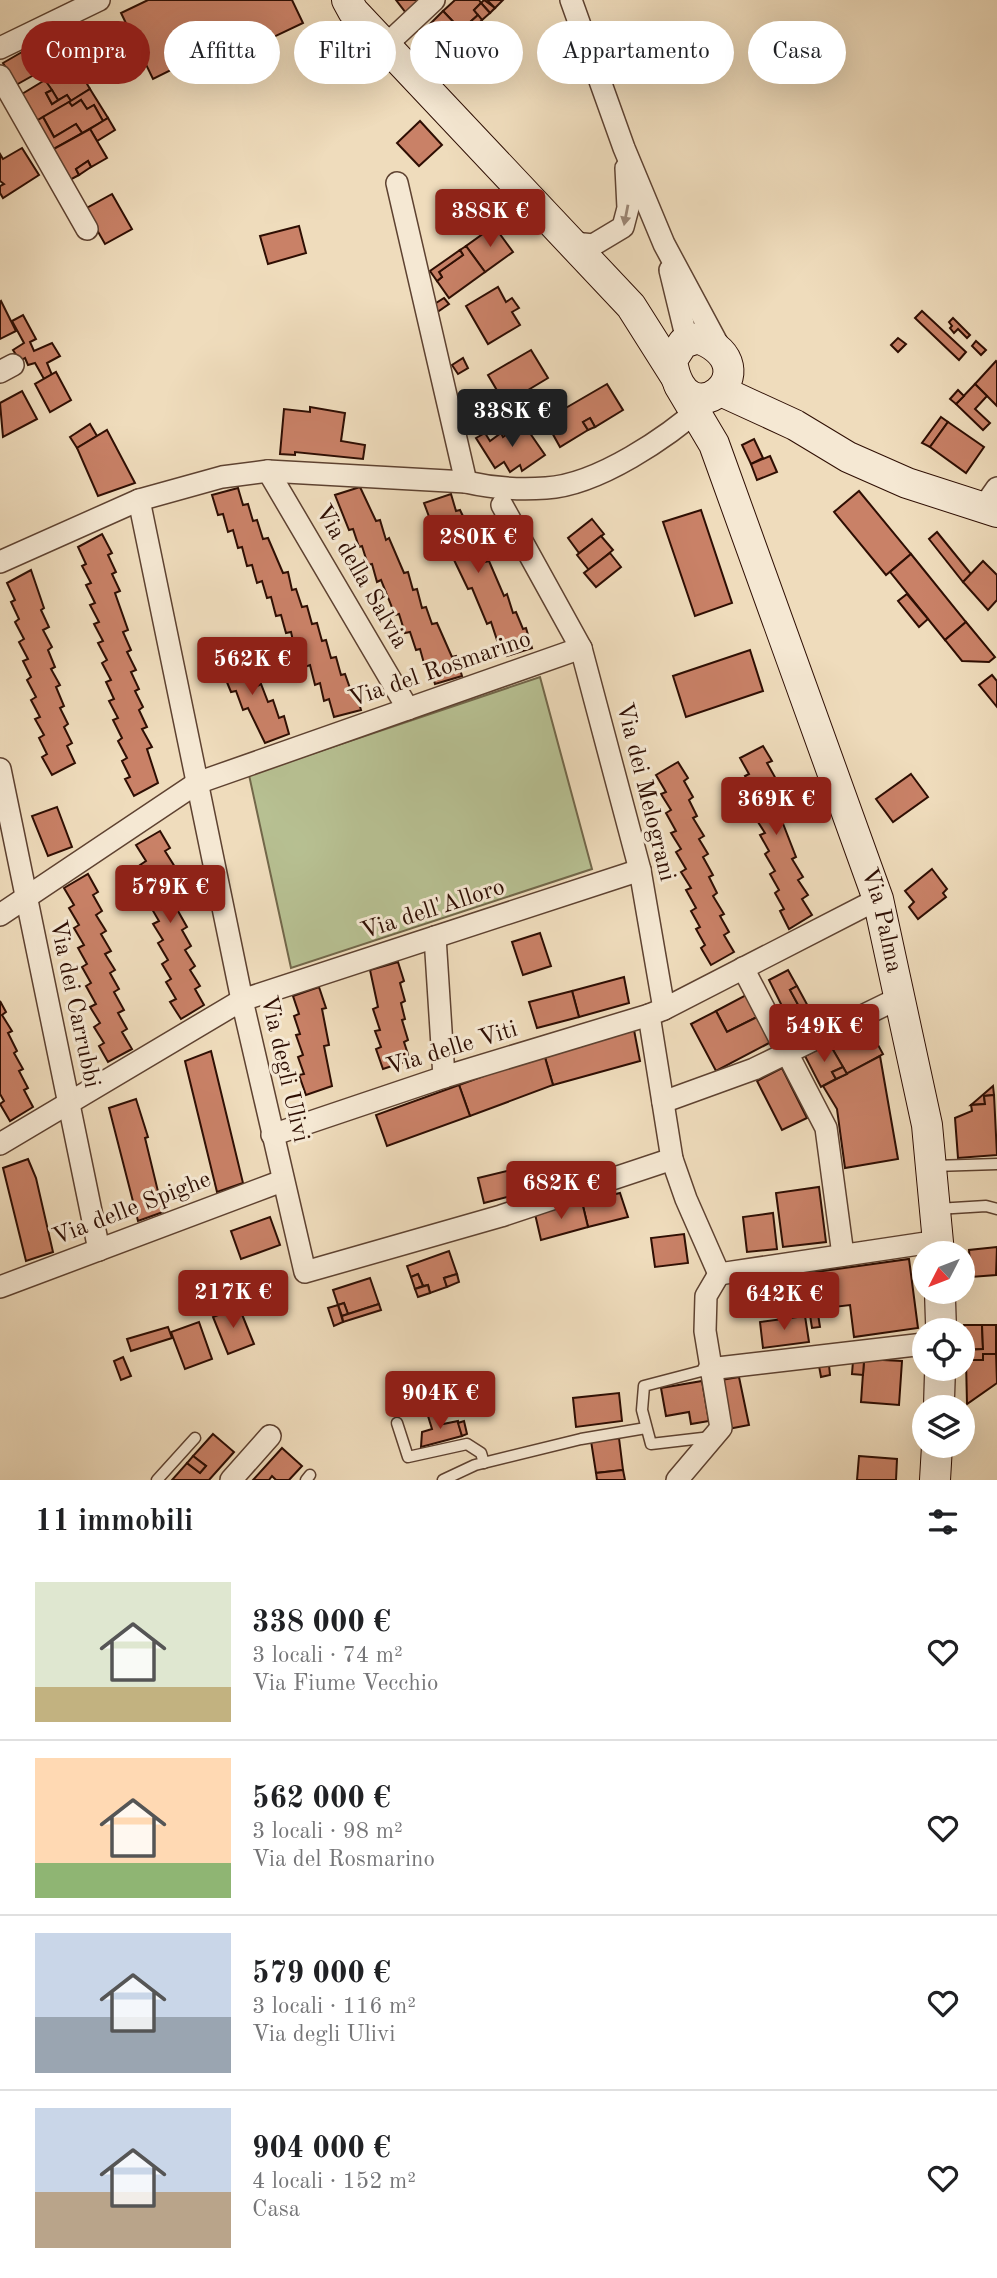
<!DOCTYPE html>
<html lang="it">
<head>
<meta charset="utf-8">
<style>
	body { margin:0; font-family:"Old Standard TT",serif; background:#f2f2f2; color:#202124; height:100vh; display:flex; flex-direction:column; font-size:26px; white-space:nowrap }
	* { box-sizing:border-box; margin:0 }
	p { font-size:23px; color:#757577 }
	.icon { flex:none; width:38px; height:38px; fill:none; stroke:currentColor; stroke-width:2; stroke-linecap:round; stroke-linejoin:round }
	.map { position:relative; height:1480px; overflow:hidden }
	.details { display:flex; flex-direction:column; background:#fff; flex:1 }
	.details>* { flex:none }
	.guide { position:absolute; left:21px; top:21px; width:956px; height:63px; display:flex; gap:14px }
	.needle { width:46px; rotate:228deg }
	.tools { position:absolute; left:912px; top:1241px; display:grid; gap:14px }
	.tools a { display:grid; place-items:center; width:63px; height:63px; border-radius:50%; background:#fff; box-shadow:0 7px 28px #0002; font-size:35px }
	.price { position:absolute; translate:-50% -60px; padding:0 16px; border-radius:7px; background:#8f2418; color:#fff; font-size:23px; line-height:46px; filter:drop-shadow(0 2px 4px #0008) }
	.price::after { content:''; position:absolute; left:50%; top:42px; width:21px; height:16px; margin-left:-10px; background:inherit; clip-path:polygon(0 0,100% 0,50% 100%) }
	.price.on { background:#222; color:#fff }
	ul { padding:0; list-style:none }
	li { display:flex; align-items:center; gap:21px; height:175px; padding:0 35px }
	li+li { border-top:2px solid #e0e0e0 }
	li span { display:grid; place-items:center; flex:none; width:196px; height:140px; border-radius:0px; color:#555 }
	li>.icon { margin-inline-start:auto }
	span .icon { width:84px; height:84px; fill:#fffc; stroke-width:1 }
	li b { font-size:30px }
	h2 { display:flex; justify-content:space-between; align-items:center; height:84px; padding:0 35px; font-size:30px }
	.pill { padding:0 24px; border-radius:32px; background:#fff; box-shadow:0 7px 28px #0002; font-size:24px; line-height:63px }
	.pill.on { background:#8f2418; color:#fff }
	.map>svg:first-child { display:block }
</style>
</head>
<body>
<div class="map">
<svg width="997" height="1480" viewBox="0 0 997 1480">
	<rect width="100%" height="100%" fill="#efdcbc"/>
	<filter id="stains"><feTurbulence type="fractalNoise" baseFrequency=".00286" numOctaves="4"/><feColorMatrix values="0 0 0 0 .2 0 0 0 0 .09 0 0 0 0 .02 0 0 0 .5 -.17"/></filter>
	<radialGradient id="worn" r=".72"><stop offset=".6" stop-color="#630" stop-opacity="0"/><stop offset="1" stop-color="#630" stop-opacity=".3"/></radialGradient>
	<path fill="#b7c092" stroke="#72674a" stroke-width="2" d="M540 677 592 869 291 968 249 775Z"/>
	<g fill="#c98167" stroke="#2e0e03" stroke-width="2">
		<path d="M148 0H292L303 23 204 70 197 57 153 79 121 13Z"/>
		<path d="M396 0H420L406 13Z"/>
		<path d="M455 0H479L481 3 474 10 478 15 461 30 443 11Z"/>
		<path d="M484 0 495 8 490 13 481 3Z"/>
		<path d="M487 0H503L495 8Z"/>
		<path d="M481 3 490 13 482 20 474 10Z"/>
		<path d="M443 11 461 30 452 38 458 44 445 58 421 33Z"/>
		<path d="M478 15 482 20 458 44 452 38Z"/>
		<path d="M60 30 73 53 16 85 3 63Z"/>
		<path d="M74 62 90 89 71 101 67 95 58 100 45 80Z"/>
		<path d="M45 80 52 90 46 93 52 104 67 95 71 101 33 123 17 97Z"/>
		<path d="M90 89 108 118 103 121 94 105 87 109 81 100 72 106 69 102Z"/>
		<path d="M52 90 58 100 52 104 46 93Z"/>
		<path d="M81 100 87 109 94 105 103 121 82 133 76 124 54 137 43 117 69 102 72 106Z"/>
		<path d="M43 117 54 137 76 124 82 133 50 151 33 123Z"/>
		<path d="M108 118 115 130 97 141 90 129Z"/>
		<path d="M420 121 442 145 419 166 397 143Z"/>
		<path d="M90 129 107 158 91 167 88 161 76 169 79 175 68 181 50 151Z"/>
		<path d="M22 148 39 175 3 198 0 193V186L4 184 0 181V154L3 159Z"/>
		<path d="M88 161 91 167 79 175 76 169Z"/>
		<path d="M112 194 132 229 105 244 85 209Z"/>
		<path d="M299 226 306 253 268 264 260 236Z"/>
		<path d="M494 226 513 252 485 272 466 246Z"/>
		<path d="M466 246 485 272 449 298 437 281 442 277 439 272 463 255 460 250Z"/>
		<path d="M460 250 463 255 439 272 442 277 437 281 430 271Z"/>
		<path d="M498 287 506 302 512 298 519 308 512 312 520 325 488 344 466 306Z"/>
		<path d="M444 298 449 304 436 313 433 305Z"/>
		<path d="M1 301 16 331 0 339V302Z"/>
		<path d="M922 311 966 352 959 360 915 318Z"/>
		<path d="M23 315 36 339 30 342 34 351 52 343 60 356 47 363 52 375 44 379 35 363 28 365 25 358 20 361 13 350 24 343 12 321Z"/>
		<path d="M953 318 970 335 967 338 958 329 954 333 950 328 952 326 949 322Z"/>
		<path d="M898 338 906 344 898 352 891 345Z"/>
		<path d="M976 341 986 350 981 355 972 346Z"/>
		<path d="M531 350 548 378 505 404 488 375Z"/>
		<path d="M463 358 468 368 458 374 452 365Z"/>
		<path d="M996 361 997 362V406L975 384Z"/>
		<path d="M56 372 71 400 50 412 35 384Z"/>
		<path d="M607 384 623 410 595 427 590 418 583 422 588 430 560 447 545 420Z"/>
		<path d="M975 384 987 396 975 409 990 423 983 430 956 404Z"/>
		<path d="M958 390 964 396 956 404 950 399Z"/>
		<path d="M22 391 37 419 3 437 0 403Z"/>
		<path d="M487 398 494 409 483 416 476 405Z"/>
		<path d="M310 407 345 413 341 441 365 445 363 459 295 452V455L280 454 284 409 310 412Z"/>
		<path d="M941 417 948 422 930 447 922 443Z"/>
		<path d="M590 418 595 427 588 430 583 422Z"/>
		<path d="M948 422 984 447 966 473 930 447Z"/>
		<path d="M523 423 545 455 522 471 520 465 510 472 504 462 495 468 476 438 485 433 490 441 501 433 503 437Z"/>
		<path d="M90 424 97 436 77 448 70 437Z"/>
		<path d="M107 430 135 483 98 496 77 448Z"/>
		<path d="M754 439 763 458 751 464 742 445Z"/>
		<path d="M770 456 777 472 757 480 751 464Z"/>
		<path d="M360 487 376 521 380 520 386 540 389 538 404 573 408 572 413 590 417 589 422 608 426 607 432 624 437 623 452 657 456 656 462 676 435 684 430 665 425 667 420 649 416 650 410 632 405 633 399 614 395 615 381 580 377 582 372 564 368 565 362 546 359 547 353 529 349 530 335 495Z"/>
		<path d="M238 488 243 505 248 504 253 521 257 520 263 539 268 538 283 573 288 572 292 590 296 589 302 607 307 606 312 624 317 623 322 641 326 640 331 658 336 657 341 675 345 674 351 691 355 690 361 710 334 717 329 699 324 701 320 683 315 685 310 665 305 667 300 649 295 650 291 632 286 633 281 615 276 616 271 597 267 598 262 581 257 583 252 565 247 566 242 547 238 548 233 530 228 532 223 514 218 515 212 495Z"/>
		<path d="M859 491 911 554 886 575 834 512Z"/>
		<path d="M451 494 456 511 460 510 485 562 489 561 504 596 507 594 513 613 516 612 523 629 526 628 532 648 507 656 501 639 497 640 491 622 487 624 472 588 468 589 443 537 440 538 434 521 431 522 424 503Z"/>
		<path d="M701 510 732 603 695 616 663 522Z"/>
		<path d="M592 519 604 534 579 553 568 538Z"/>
		<path d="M937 532 971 574 963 582 929 539Z"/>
		<path d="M102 534 112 553 108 555 116 572 112 574 120 591 115 593 128 630 123 632 131 650 127 652 136 670 131 672 139 689 135 691 143 707 139 710 147 727 142 729 152 747 147 749 158 783 134 796 125 779 130 777 122 761 127 758 118 741 122 738 113 720 118 718 109 701 114 699 106 682 111 680 102 663 107 660 98 643 103 641 94 624 99 622 90 605 95 603 86 585 91 583 82 566 86 564 78 547Z"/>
		<path d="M601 536 613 550 589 570 577 555Z"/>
		<path d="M610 553 621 567 596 587 584 573Z"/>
		<path d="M911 554 966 622 945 640 890 572Z"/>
		<path d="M983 561 997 575V600L988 610 963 582Z"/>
		<path d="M31 570 44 608 41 610 49 627 43 630 52 647 48 650 55 667 51 669 60 685 56 687 64 706 60 708 68 724 64 727 72 743 67 746 75 763 52 775 42 757 47 754 39 738 44 735 35 719 40 717 31 700 36 697 27 680 31 677 23 661 28 659 19 642 24 639 15 622 19 619 11 602 15 600 7 583Z"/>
		<path d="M907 594 928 619 919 627 898 601Z"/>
		<path d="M966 622 995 657 989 662 962 661 945 640Z"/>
		<path d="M238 650 245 669 250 667 257 686 261 684 268 702 273 700 279 718 284 716 289 734 265 743 248 708 243 710 236 691 231 692 224 675 220 677 214 659Z"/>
		<path d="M750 650 763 691 686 717 673 676Z"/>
		<path d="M992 675 997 681V707L979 685Z"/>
		<path d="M763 746 772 761 767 763 776 779 772 781 783 800 778 802 787 818 782 821 796 857 792 859 803 877 798 880 808 895 802 899 812 915 789 929 780 911 784 909 775 893 779 890 770 874 775 871 765 854 769 851 760 835 765 833 754 816 760 813 750 797 755 794 745 776 749 774 740 758Z"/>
		<path d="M678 762 688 778 684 781 693 797 689 800 697 816 693 818 704 836 699 839 708 854 703 857 713 875 709 877 717 893 713 896 724 914 720 916 729 932 724 935 734 952 711 965 701 948 705 945 696 929 700 927 691 911 696 908 686 890 691 888 681 872 686 869 676 852 681 849 671 833 676 831 666 813 671 810 661 794 666 792 656 775Z"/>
		<path d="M911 774 928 797 893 822 876 799Z"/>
		<path d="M57 807 72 847 48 856 32 816Z"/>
		<path d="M160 831 170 848 165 851 175 867 169 871 178 887 173 890 184 907 178 911 187 927 182 930 191 946 185 950 195 966 190 970 200 986 195 989 204 1005 181 1019 170 1002 176 999 166 982 171 979 162 964 168 960 158 943 163 940 153 924 159 921 149 904 155 901 145 884 150 881 140 865 146 861 136 845Z"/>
		<path d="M932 869 947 889 943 893 946 897 918 919 909 907 914 902 905 891Z"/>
		<path d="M88 874 98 892 93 895 102 911 96 915 106 931 101 934 111 951 105 954 115 970 110 973 119 989 114 992 124 1010 118 1013 127 1029 122 1032 132 1049 108 1062 99 1046 104 1043 94 1027 100 1023 90 1007 96 1004 86 986 91 983 82 967 87 964 78 948 84 945 74 928 79 925 69 908 74 905 64 888Z"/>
		<path d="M540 933 551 966 523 975 512 942Z"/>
		<path d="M398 962 404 981 400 983 405 1001 401 1003 405 1019 402 1020 408 1040 404 1042 410 1060 383 1069 376 1049 381 1047 375 1031 380 1030 373 1009 378 1007 370 970Z"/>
		<path d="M788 970 797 986 790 990 802 1012 809 1008 814 1019 794 1030 769 980Z"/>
		<path d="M624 977 629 1003 579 1017 572 991Z"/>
		<path d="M797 986 809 1008 802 1012 790 990Z"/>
		<path d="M319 987 326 1008 322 1009 329 1045 324 1046 332 1086 306 1095 299 1075 304 1074 298 1057 303 1055 296 1035 300 1034 294 1016 299 1014 293 996Z"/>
		<path d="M572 991 579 1017 537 1028 529 1002Z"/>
		<path d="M746 995 757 1017 727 1032 716 1011Z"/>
		<path d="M0 1001 6 1012 2 1015 12 1031 8 1033 17 1051 14 1053 23 1069 19 1071 28 1088 24 1090 33 1107 10 1121 0 1104 4 1101 0 1094Z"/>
		<path d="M716 1011 727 1032 757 1017 771 1042 716 1071 691 1024Z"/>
		<path d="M866 1023 883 1054 847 1074 829 1043Z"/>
		<path d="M634 1030 640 1061 553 1085 544 1054Z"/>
		<path d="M829 1043 843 1067 832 1072 836 1079 821 1087 805 1056Z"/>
		<path d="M211 1051 243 1183 217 1192 185 1061Z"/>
		<path d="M544 1054 553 1085 470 1116 459 1085Z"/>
		<path d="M880 1056 898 1159 845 1168 837 1109 823 1086Z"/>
		<path d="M843 1067 847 1074 836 1079 832 1072Z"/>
		<path d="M782 1068 807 1118 782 1130 757 1081Z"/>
		<path d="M459 1085 470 1116 387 1146 376 1115Z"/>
		<path d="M993 1086 994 1095 984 1096 985 1104 971 1105Z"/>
		<path d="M994 1095 997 1155 958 1158 955 1118 972 1111 971 1105 985 1104 984 1096Z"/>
		<path d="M136 1099 148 1137 145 1138 163 1212 138 1221 109 1108Z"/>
		<path d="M28 1159 36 1178 53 1252 26 1261 3 1168Z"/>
		<path d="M519 1168 526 1192 484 1203 478 1178Z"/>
		<path d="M819 1187 826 1242 783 1247 776 1193Z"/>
		<path d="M620 1193 628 1217 588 1227 582 1202Z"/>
		<path d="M582 1202 588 1227 541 1240 535 1214Z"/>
		<path d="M773 1213 777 1249 747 1252 743 1217Z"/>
		<path d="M270 1217 280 1245 241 1259 231 1231Z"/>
		<path d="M684 1234 688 1263 655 1267 651 1238Z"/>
		<path d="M997 1247 996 1275 971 1277 969 1250Z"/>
		<path d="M449 1251 457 1274 444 1278 447 1287 430 1293 428 1285 423 1286 418 1274 411 1277 407 1266Z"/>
		<path d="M909 1259 918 1328 854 1337 850 1305 834 1307 833 1299 791 1305 787 1276Z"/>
		<path d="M418 1274 423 1286 415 1289 411 1277Z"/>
		<path d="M457 1274 459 1282 447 1287 444 1278Z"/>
		<path d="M787 1276 791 1305 753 1311 749 1280Z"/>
		<path d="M370 1278 379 1304 348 1314 344 1303 338 1305 333 1290Z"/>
		<path d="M428 1285 430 1293 418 1297 415 1289Z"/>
		<path d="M344 1303 348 1314 342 1316 338 1305Z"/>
		<path d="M379 1304 381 1310 343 1322 342 1316Z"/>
		<path d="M338 1305 343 1322 334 1326 328 1308Z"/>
		<path d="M239 1307 254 1344 228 1354 213 1317Z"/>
		<path d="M818 1314 820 1327 812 1328 810 1315Z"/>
		<path d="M805 1316 809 1342 763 1348 760 1322Z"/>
		<path d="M199 1322 212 1359 185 1369 171 1332Z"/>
		<path d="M964 1325H982L983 1349 965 1350Z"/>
		<path d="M982 1325H996V1354H983V1360H966L965 1350 983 1349Z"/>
		<path d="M168 1327 172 1338 131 1351 127 1339Z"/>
		<path d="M983 1354H996L997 1383 967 1404 966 1360H983Z"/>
		<path d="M123 1357 131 1376 121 1380 114 1361Z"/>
		<path d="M864 1359 902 1361 899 1405 861 1402Z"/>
		<path d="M853 1361H864L863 1375 852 1374Z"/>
		<path d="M829 1365 830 1375 821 1377 819 1366Z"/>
		<path d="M739 1377 749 1425 728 1429 721 1380Z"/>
		<path d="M702 1381 709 1421 691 1424 689 1412 666 1416 661 1388Z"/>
		<path d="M619 1393 622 1421 576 1427 573 1398Z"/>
		<path d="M440 1413 443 1424 458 1421 462 1436 421 1447 422 1432 432 1429 428 1416Z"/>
		<path d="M464 1421 467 1434 462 1436 458 1423Z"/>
		<path d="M213 1434 234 1452 209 1480H172L187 1463 200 1473 206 1466 193 1456Z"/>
		<path d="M619 1438 623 1470 596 1473 591 1441Z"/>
		<path d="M282 1448 302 1466 289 1480H276L272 1476 269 1480H253Z"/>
		<path d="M193 1456 206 1466 200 1473 187 1463Z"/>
		<path d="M859 1456 897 1459 896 1480H857Z"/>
		<path d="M623 1470 625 1480H597L596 1473Z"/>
	</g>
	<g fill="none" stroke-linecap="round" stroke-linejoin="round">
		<g stroke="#5e4231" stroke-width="13">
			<g id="lane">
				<path d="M934 1166 997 1164"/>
				<path d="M937 1209 986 1206 997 1209"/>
				<path d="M709 1369 644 1386 642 1410 651 1444 711 1437"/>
				<path d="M397 1423 408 1457 467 1444 481 1453 484 1463"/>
				<path d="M157 1480 195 1438"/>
				<path d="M306 1480 310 1475"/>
				<path d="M443 1480 475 1465 581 1439 646 1428"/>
			</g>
		</g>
		<g stroke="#5e4231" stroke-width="24">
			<g id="street">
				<path d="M571 0 624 148 664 244 723 354"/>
				<path d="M386 45 434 0"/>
				<path d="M0 48 99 0"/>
				<path d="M0 76 87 229"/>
				<path d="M397 183 466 482"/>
				<path d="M574 243 593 245 623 227 628 208 626 168"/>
				<path d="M670 270 687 340"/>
				<path d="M0 372 13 365"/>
				<path d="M268 471 408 709"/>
				<path d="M139 500 242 1000 305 1272 501 1216 672 1159"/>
				<path d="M502 505 581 648 640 870 664 1009 649 1015 672 1159 686 1199 719 1274"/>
				<path d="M983 508 997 488"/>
				<path d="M0 562 139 500 222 477 268 471 466 482C492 488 520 490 546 488 598 485 668 437 706 403"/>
				<path d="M0 769 99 1250"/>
				<path d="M0 915 197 783 581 648"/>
				<path d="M435 937 444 1077"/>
				<path d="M743 968 826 1128 843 1255"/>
				<path d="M664 1009 878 899"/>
				<path d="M663 1102 754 1069 901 997"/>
				<path d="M272 1135 444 1077 649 1015"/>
				<path d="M0 1144 242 1000 640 870"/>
				<path d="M719 1274 939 1241"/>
				<path d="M0 1287 282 1181"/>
				<path d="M709 1369 924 1344"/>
				<path d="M231 1480 270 1436"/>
				<path d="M677 1480 721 1428 705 1331 706 1296 719 1274"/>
			</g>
		</g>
		<g stroke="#2e0e03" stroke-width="32">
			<g id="secondary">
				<path d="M347 0 353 11 631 306 674 374"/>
				<path d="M698 338C775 369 683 444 672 360L683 343Z"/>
				<path id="s1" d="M679 385 714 444 878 899 927 1125 939 1253"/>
				<path d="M721 391 795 425 848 457 907 483 997 512"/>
				<path d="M940 1292 941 1330"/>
				<path d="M939 1407 940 1368"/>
				<path d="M935 1480 937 1446"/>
			</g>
		</g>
		<use href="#lane" stroke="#f5e8d3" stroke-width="10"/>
		<use href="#street" stroke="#f5e8d3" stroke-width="21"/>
		<use href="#secondary" stroke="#f5e8d3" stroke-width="30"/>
	</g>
	<defs><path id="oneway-solid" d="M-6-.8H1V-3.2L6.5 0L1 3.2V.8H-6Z" transform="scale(1.75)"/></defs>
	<use fill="#9b8675" href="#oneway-solid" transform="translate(626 215) rotate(101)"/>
	<g text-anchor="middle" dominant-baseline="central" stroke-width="6" stroke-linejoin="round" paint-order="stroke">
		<g font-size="24" fill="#2e0e03" stroke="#f5e8d3">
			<text transform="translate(361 577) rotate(60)">Via della Salvia</text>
			<text transform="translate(440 670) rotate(-19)">Via del Rosmarino</text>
			<text transform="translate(645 792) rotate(76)">Via dei Melograni</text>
			<text transform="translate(433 910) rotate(-18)">Via dell'Alloro</text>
			<text stroke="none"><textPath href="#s1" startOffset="574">Via Palma</textPath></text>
			<text transform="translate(74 1004) rotate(78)">Via dei Carrubbi</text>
			<text transform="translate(452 1049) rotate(-17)">Via delle Viti</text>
			<text transform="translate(284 1069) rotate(77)">Via degli Ulivi</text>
			<text transform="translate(132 1209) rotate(-21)">Via delle Spighe</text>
		</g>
	</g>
	<rect width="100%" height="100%" filter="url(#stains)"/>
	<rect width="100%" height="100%" fill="url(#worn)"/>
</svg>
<div class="tools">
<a><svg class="needle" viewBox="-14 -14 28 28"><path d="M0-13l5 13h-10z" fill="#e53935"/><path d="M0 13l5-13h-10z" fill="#757577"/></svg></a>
<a><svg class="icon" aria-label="locate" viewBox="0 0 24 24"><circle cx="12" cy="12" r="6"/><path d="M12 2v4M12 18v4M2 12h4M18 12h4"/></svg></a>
<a><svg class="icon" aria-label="layers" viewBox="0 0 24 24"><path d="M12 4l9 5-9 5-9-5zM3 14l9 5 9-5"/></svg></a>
</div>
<b class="price" style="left:490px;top:249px">388K €</b>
<b class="price on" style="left:512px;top:449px">338K €</b>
<b class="price" style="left:478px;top:575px">280K €</b>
<b class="price" style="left:252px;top:697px">562K €</b>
<b class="price" style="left:776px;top:837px">369K €</b>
<b class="price" style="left:170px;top:925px">579K €</b>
<b class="price" style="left:824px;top:1064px">549K €</b>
<b class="price" style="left:561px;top:1221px">682K €</b>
<b class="price" style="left:233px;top:1330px">217K €</b>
<b class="price" style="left:784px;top:1332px">642K €</b>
<b class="price" style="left:440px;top:1431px">904K €</b>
<div class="guide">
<a class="pill on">Compra</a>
<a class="pill">Affitta</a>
<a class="pill">Filtri</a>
<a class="pill">Nuovo</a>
<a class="pill">Appartamento</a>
<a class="pill">Casa</a>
</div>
</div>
<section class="details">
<h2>11 immobili<svg class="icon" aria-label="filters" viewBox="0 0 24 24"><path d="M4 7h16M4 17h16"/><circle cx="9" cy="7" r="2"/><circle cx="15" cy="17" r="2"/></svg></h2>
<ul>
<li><span style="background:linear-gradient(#dfe7d0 75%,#c2b280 0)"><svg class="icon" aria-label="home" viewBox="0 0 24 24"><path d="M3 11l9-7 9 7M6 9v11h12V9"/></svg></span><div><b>338 000 €</b><p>3 locali · 74 m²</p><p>Via Fiume Vecchio</p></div><svg class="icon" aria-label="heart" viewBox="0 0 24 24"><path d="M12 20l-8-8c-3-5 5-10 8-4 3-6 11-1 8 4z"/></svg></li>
<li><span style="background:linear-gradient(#ffd9b3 75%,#8fb573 0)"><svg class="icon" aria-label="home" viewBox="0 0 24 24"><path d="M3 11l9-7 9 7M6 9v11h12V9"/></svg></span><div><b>562 000 €</b><p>3 locali · 98 m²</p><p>Via del Rosmarino</p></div><svg class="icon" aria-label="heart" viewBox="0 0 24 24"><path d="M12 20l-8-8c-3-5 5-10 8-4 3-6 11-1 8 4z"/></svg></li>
<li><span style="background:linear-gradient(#c9d6e8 60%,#9aa5b1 0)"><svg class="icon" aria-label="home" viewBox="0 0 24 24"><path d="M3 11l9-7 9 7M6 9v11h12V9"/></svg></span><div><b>579 000 €</b><p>3 locali · 116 m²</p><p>Via degli Ulivi</p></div><svg class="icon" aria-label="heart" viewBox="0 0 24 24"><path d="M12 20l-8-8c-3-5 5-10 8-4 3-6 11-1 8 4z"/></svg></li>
<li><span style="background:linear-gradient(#c9d6e8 60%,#b9a48a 0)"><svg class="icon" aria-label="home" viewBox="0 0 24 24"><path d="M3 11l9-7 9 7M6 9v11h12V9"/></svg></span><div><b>904 000 €</b><p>4 locali · 152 m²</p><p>Casa</p></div><svg class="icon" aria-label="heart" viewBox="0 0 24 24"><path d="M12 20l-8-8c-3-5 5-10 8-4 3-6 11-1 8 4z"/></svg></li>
</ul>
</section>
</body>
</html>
